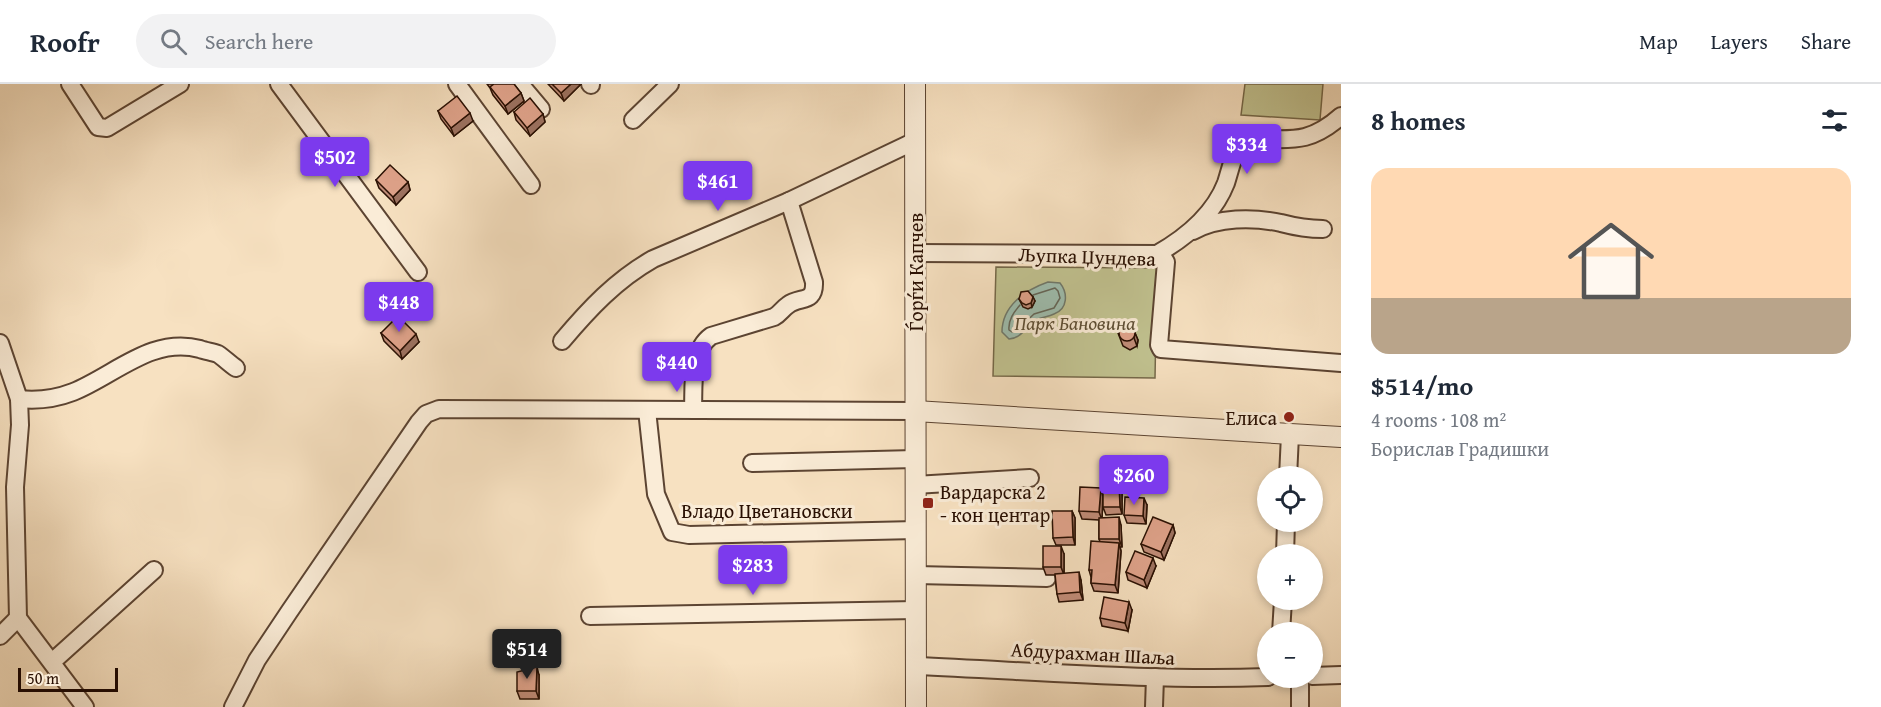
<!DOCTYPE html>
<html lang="en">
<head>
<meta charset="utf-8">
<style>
	body { margin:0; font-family:"Gentium Book Plus",serif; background:#f2f2f3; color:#1f2937; height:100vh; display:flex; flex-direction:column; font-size:22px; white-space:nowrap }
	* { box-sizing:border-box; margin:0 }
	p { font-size:20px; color:#747a83 }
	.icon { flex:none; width:33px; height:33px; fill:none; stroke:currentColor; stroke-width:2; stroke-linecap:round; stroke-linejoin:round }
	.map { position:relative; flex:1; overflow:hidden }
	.side { display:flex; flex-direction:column; background:#fff; width:540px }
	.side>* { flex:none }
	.buttons { position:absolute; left:1257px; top:382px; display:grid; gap:12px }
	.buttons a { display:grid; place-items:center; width:66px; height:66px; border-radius:50%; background:#fff; box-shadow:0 3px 9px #0003; font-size:30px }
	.scale { position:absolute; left:18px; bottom:15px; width:100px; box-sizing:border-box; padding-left:6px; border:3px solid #290f02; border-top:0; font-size:16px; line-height:21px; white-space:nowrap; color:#290f02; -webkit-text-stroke:4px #faecd7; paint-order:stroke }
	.price { position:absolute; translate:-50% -51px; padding:0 14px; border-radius:6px; background:#7c3aed; color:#fff; font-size:20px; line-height:39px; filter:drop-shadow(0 2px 3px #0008) }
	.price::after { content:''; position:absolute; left:50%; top:36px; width:18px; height:14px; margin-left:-9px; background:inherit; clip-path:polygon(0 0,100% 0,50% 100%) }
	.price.on { background:#222; color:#fff }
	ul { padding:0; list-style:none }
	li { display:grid; align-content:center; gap:12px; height:318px; padding:0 30px }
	li span { display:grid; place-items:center; height:186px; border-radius:18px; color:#555 }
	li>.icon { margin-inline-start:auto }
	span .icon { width:108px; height:108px; fill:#fffc; stroke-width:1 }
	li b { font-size:26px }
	h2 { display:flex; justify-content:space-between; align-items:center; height:72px; padding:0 30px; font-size:26px }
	header { display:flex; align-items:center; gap:36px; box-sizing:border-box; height:84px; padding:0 30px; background:#fff; border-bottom:2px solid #e0e1e3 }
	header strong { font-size:28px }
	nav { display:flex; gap:33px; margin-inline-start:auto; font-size:21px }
	.search { width:420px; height:54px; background:#f2f2f3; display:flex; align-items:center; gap:15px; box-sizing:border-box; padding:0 21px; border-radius:33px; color:#747a83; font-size:22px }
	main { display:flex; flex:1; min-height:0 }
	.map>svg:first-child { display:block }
</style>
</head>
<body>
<header>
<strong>Roofr</strong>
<div class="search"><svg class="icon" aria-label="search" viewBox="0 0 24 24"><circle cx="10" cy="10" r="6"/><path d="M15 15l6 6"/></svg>Search here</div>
<nav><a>Map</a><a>Layers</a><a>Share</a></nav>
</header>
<main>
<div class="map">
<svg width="1341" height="623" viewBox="0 0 1341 623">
	<rect width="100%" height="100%" fill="#f7e1c1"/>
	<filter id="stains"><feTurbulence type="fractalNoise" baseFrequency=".00333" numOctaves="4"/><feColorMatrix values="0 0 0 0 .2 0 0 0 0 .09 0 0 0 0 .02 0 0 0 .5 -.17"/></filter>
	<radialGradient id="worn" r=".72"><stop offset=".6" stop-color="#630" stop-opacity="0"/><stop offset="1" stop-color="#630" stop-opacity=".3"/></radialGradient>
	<g fill="#c1c290" stroke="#756849" stroke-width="1.5">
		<path d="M1245 0H1323L1320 36 1241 31Z"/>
		<path d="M996 183 1157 184 1155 294 993 292Z"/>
	</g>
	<path fill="#9ebeaf" stroke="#6f786a" stroke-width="1.5" d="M1048 198 1060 199C1068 209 1068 225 1054 230 1048 233 1041 233 1036 236 1025 243 1022 254 1009 255L1002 248C1002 222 1025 206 1048 198Z"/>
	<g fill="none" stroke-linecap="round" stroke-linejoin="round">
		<path stroke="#646658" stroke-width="1.5" d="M1020 221C1014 228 1008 236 1009 246L1012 248H1015L1034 230 1054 224 1060 214 1058 207 1055 204 1033 211"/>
		<g stroke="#5c4432" stroke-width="20">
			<g id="minor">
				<path d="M70 0 98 43 107 44 180 0"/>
				<path d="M279 0 418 188"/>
				<path d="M457 0 531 101"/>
				<path d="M520 0 541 25"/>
				<path d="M590 0 591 1"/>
				<path d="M633 36 670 0"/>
				<path d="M1193 147C1218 133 1253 133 1281 139 1296 143 1307 145 1323 145"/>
				<path d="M915 169 1161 170 1166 178 1159 261 1161 265 1341 279"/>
				<path d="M1157 170C1185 154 1214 130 1226 99 1230 87 1235 63 1243 55 1286 53 1305 64 1341 32"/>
				<path d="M562 257C589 225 616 196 653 175L789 117 915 57"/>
				<path d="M0 259 19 315 20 341 15 403 18 534 85 623"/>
				<path d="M19 315C38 317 55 315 73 308 115 291 152 252 200 265 205 267 213 268 218 270 224 274 230 280 236 284"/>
				<path d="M647 326 656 410 672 448 689 451 916 446"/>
				<path d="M693 326C694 303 690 267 711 252L774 233C780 230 782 225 788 221 800 212 815 220 814 198L789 117"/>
				<path d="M752 379 915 375"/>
				<path d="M1288 393 1290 351"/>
				<path d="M915 401 1030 394"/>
				<path d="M1285 471 1286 438"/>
				<path d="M916 491 1047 494"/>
				<path d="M590 532 916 526"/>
				<path d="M1281 549 1283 516"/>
				<path d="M0 552 18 534"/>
				<path d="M52 578 154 486"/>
				<path d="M916 582C1033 587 1150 597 1268 593"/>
				<path d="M1312 592 1341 591"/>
				<path d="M233 623 257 576 289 528 419 338 426 330 439 325 915 327"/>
				<path d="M1154 623 1155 593"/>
				<path d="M1300 623V594"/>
			</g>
		</g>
		<g stroke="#5c4432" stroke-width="22">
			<g id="tertiary">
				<path d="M915 0 916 623"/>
				<path d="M915 327 1341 353"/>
			</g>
		</g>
		<use href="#minor" stroke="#faecd7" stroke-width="16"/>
		<use href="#tertiary" stroke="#faecd7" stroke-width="20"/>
	</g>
	<g fill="#c18c78" stroke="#290f02" stroke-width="1.5">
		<path d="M487 0H514L521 9 524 17 508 30 493 11 490 4Z"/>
		<path d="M548 0H581L564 17Z"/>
		<path d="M438 27 473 37 454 52 441 35Z"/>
		<path d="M514 28 543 30 545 38 530 52 516 36Z"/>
		<path d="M376 96 408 98 410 106 396 121 379 104Z"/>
		<path d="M1033 213 1035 217 1032 223 1028 225 1023 223 1019 215Z"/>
		<path d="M381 249 419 258 402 275 384 257Z"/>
		<path d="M1118 249H1135L1138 256 1137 262 1130 266 1123 262Z"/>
		<path d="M1119 399 1122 407V430L1106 431 1103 423V415L1102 434 1121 441 1122 463H1120L1121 467 1118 509 1094 507 1091 499V493L1089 486 1100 458 1099 455V436L1082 435 1079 427Z"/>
		<path d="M1147 421 1146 440 1127 439 1124 431Z"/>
		<path d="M1072 427 1075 434V461H1056L1053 454Z"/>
		<path d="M1173 441 1175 449 1164 476 1144 468 1141 460Z"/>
		<path d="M1064 470V490L1081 496 1083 516 1059 518 1057 510 1055 491H1046L1043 483Z"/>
		<path d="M1156 482 1147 504 1128 496 1126 488Z"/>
		<path d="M1132 526 1128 547 1102 542 1100 534Z"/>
		<path d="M539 591V615H520L517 607Z"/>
	</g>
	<g fill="#9d7261" stroke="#290f02" stroke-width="1.5">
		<path d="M571 0H581L564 17 561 9Z"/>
		<path d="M521 9 524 17 508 30 505 22Z"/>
		<path d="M470 29 473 37 454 52 451 44Z"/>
		<path d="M543 30 545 38 530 52 527 44Z"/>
		<path d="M408 98 410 106 396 121 393 113Z"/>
		<path d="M1033 213 1035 217 1032 223 1031 219Z"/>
		<path d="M1135 249 1138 256 1137 262 1134 254Z"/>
		<path d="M416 250 419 258 402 275 400 267Z"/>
		<path d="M1119 399 1122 407V430L1120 423Z"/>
		<path d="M1101 404 1103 412 1102 436 1099 428Z"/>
		<path d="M1144 414 1147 421 1146 440 1143 432Z"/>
		<path d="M1072 427 1075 434V461L1073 453Z"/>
		<path d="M1119 433 1121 441 1122 463 1119 455Z"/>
		<path d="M1173 441 1175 449 1164 476 1161 468Z"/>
		<path d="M1119 459 1121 467 1118 509 1115 501Z"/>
		<path d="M1061 462 1064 470V491L1061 483Z"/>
		<path d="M1153 474 1156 482 1147 504 1144 496Z"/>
		<path d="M1079 488 1081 496 1083 516 1080 508Z"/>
		<path d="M1129 518 1132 526 1128 547 1125 539Z"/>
		<path d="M537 583 539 591V615L536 607Z"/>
	</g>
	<g fill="#e0a38b" stroke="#290f02" stroke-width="1.5">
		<path d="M494 0H514L521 9 505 22 490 3Z"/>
		<path d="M552 0H571L561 9Z"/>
		<path d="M457 12 470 29 451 44 438 27Z"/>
		<path d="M530 14 543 30 527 44 514 28Z"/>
		<path d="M390 81 408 98 393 113 376 96Z"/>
		<path d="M1028 207 1033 213 1031 219 1026 221 1022 219 1019 215 1021 208Z"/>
		<path d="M398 232 416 250 400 267 381 249Z"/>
		<circle cx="1127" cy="249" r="8"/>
		<path d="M1103 399H1119L1120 423H1103Z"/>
		<path d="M1080 403 1101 404 1099 428 1079 427Z"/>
		<path d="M1125 413 1144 414 1143 432 1124 431Z"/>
		<path d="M1052 427H1072L1073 453 1053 454Z"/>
		<path d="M1119 433V455H1099V434Z"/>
		<path d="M1153 433 1173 441 1161 468 1141 460Z"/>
		<path d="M1091 457 1119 459 1115 501 1091 499 1092 486H1089Z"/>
		<rect x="1043" y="462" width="18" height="21"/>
		<path d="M1135 467 1153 474 1144 496 1126 488Z"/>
		<path d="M1079 488 1080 508 1057 510 1055 490Z"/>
		<path d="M1104 513 1129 518 1125 539 1100 534Z"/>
		<path d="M537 583 536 607H517V588Z"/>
	</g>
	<g fill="#8f2418" stroke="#faecd7" stroke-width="2">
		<circle cx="1289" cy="333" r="6"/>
		<rect x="922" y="413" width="12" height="12" rx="3"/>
	</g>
	<g text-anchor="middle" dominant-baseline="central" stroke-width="6" stroke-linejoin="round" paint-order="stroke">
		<g font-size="20" fill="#290f02" stroke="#faecd7">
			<text transform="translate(1087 172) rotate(2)">Љупка Џундева</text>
			<text transform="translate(915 188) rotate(-90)">Ѓорѓи Капчев</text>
			<text x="767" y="426">Владо Цветановски</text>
			<text transform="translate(1093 569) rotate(3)">Абдурахман Шаља</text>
		</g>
		<g font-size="20" font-style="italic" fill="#5e4e34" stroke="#faecd7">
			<text x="1075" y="238">Парк Бановина</text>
		</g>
		<g font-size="20" fill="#290f02" stroke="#faecd7" text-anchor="end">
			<text x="1277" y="333">Елиса</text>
			<text x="940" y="407" text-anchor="start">Вардарска 2<tspan x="940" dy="23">- кон центар</tspan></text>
		</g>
	</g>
	<rect width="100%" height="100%" filter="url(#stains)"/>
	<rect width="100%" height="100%" fill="url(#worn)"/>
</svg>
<div class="buttons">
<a><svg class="icon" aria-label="locate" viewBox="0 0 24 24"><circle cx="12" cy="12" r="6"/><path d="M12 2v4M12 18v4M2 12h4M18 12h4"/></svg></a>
<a>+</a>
<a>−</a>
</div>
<div class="scale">50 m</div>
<b class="price" style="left:1247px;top:91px">$334</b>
<b class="price" style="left:335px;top:104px">$502</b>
<b class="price" style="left:718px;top:128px">$461</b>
<b class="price" style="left:399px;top:249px">$448</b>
<b class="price" style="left:677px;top:309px">$440</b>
<b class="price" style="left:1134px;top:422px">$260</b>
<b class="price" style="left:753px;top:512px">$283</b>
<b class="price on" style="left:527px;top:596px">$514</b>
</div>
<section class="side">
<h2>8 homes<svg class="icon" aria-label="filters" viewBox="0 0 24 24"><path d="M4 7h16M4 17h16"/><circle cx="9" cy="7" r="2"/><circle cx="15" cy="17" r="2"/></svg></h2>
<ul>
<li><span style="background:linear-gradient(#ffd9b3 70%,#b9a48a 0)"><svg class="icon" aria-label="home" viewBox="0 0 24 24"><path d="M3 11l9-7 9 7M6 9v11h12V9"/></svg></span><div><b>$514/mo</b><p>4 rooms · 108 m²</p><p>Борислав Градишки</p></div></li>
</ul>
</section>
</main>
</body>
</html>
